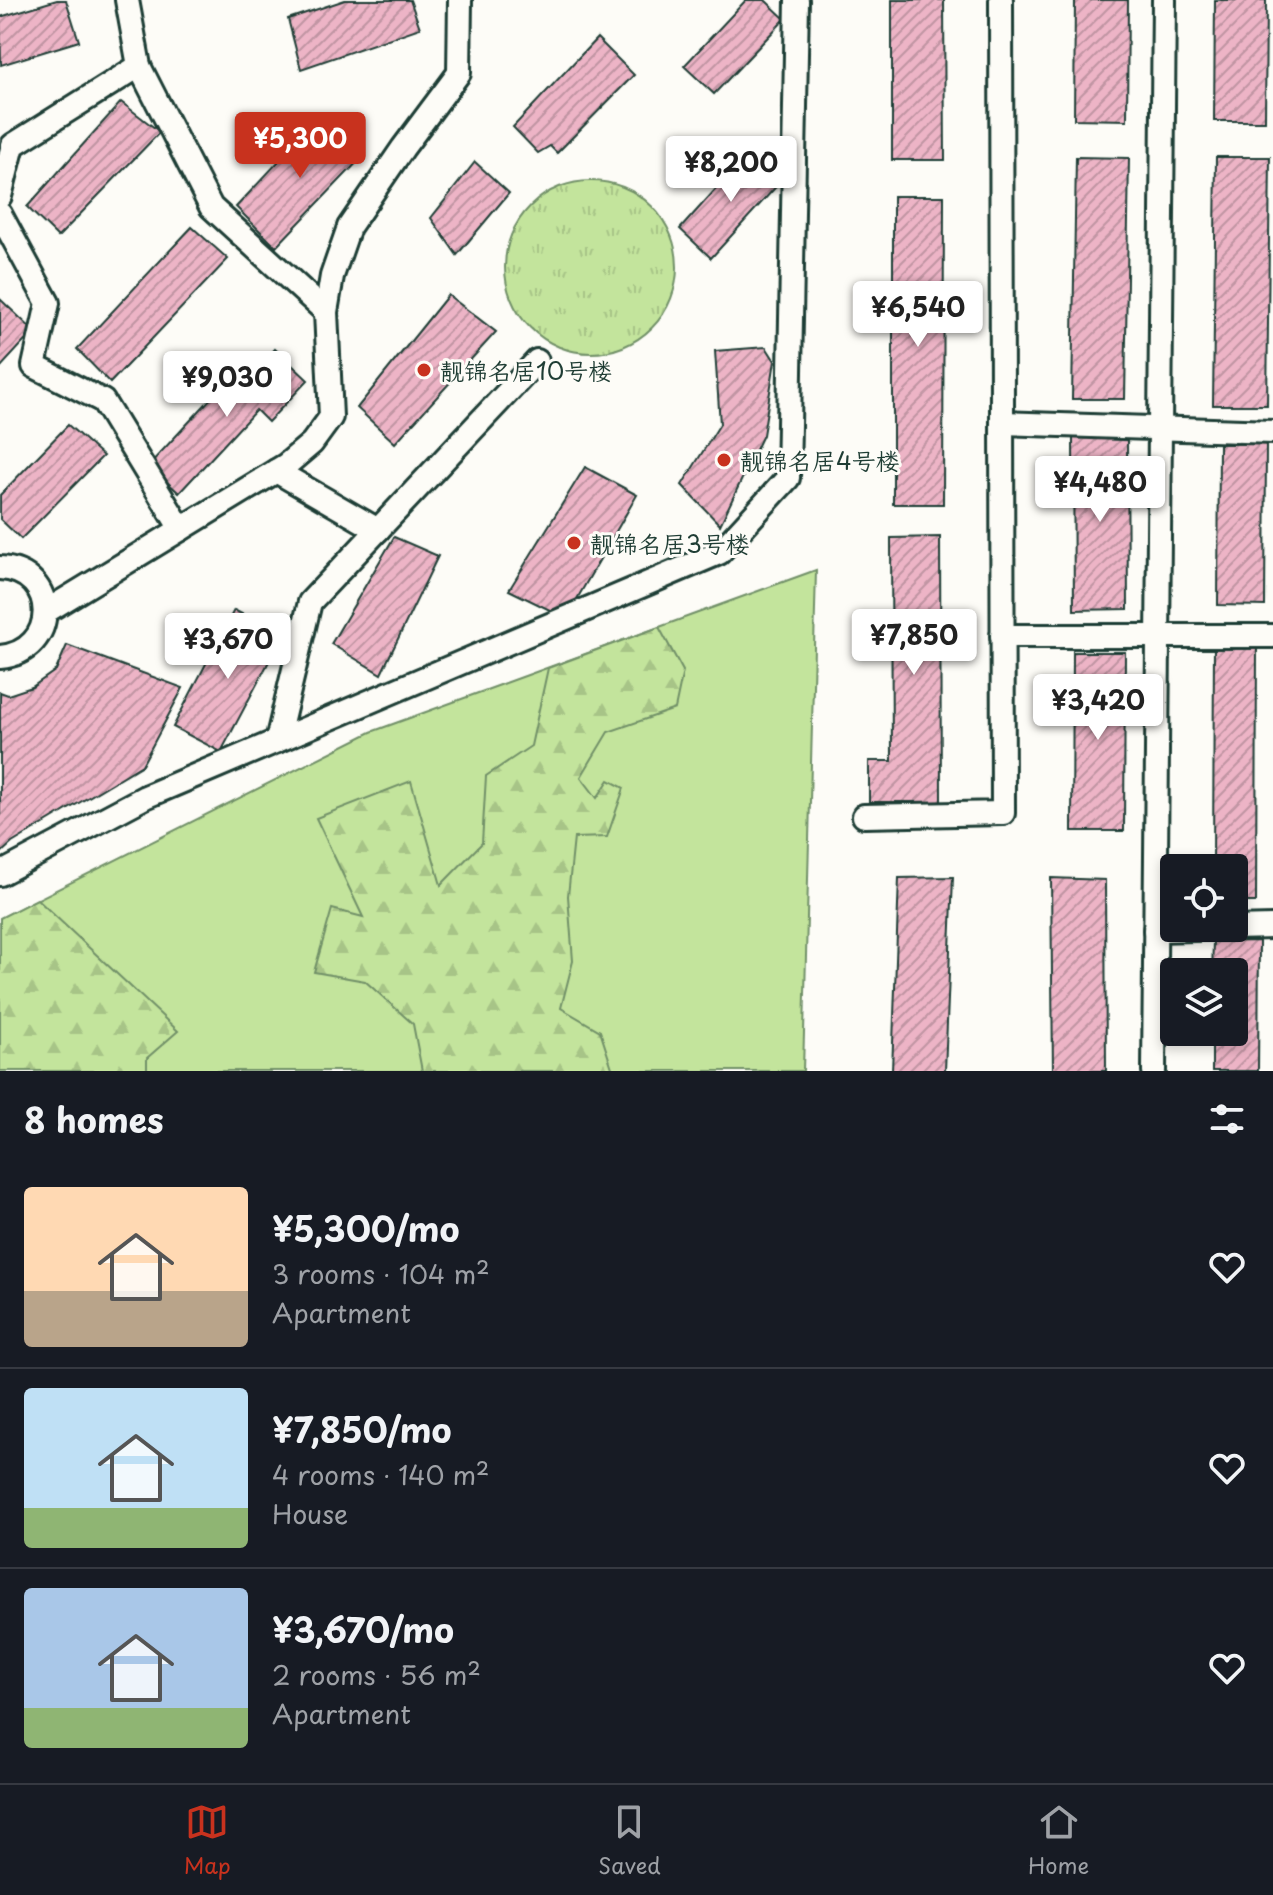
<!DOCTYPE html>
<html lang="en">
<head>
<meta charset="utf-8">
<style>
	body { margin:0; font-family:"Playpen Sans","LXGW WenKai TC",sans-serif; background:#242831; color:#f1f3f6; height:100vh; display:flex; flex-direction:column; font-size:30px; white-space:nowrap }
	* { box-sizing:border-box; margin:0 }
	p { font-size:26px; color:#9ea1a6 }
	.icon { flex:none; width:44px; height:44px; fill:none; stroke:currentColor; stroke-width:2; stroke-linecap:round; stroke-linejoin:round }
	.map { position:relative; height:1071px; overflow:hidden }
	.drawer { display:flex; flex-direction:column; background:#171b24; flex:1 }
	.drawer>* { flex:none }
	.tools { position:absolute; left:1160px; top:854px; display:grid; gap:16px }
	.tools a { display:grid; place-items:center; width:88px; height:88px; border-radius:8px; background:#171b24; box-shadow:0 4px 12px #0003; font-size:40px }
	.price { position:absolute; translate:-50% -68px; padding:0 18px; border-radius:8px; background:#fff; color:#222; font-size:26px; line-height:52px; filter:drop-shadow(0 2px 4px #0008) }
	.price::after { content:''; position:absolute; left:50%; top:48px; width:24px; height:18px; margin-left:-12px; background:inherit; clip-path:polygon(0 0,100% 0,50% 100%) }
	.price.current { background:#c8321e; color:#fff }
	ul { padding:0; list-style:none }
	li { display:flex; align-items:center; gap:24px; height:200px; padding:0 24px }
	li+li { border-top:2px solid #363941 }
	li span { display:grid; place-items:center; flex:none; width:224px; height:160px; border-radius:8px; color:#555 }
	li>.icon { margin-inline-start:auto }
	span .icon { width:96px; height:96px; fill:#fffc; stroke-width:1 }
	li b { font-size:34px }
	h2 { display:flex; justify-content:space-between; align-items:center; height:96px; padding:0 24px; font-size:34px }
	.menu { display:flex; justify-content:space-around; align-items:center; height:112px; border-top:2px solid #363941; background:#171b24; font-size:22px; color:#9ea1a6 }
	.menu a { display:grid; justify-items:center; gap:4px }
	.menu .current { color:#c8321e }
	.map>svg:first-child { display:block }
</style>
</head>
<body>
<div class="map">
<svg width="1273" height="1071" viewBox="0 0 1273 1071">
	<defs>
		<pattern id="forest-firs" width="22" height="20" patternUnits="userSpaceOnUse" patternTransform="scale(2)"><rect width="22" height="20" fill="#c3e49c"/><path d="M5 1l3.5 6h-7zM16 11l3.5 6h-7z" fill="#a7c487"/></pattern>
		<pattern id="park-tufts" width="24" height="20" patternUnits="userSpaceOnUse" patternTransform="scale(2)"><rect width="24" height="20" fill="#c3e49c"/><path d="M3 7l-1-3M5 7V3M7 7l1-3M15 17l-1-3M17 17v-4M19 17l1-3" fill="none" stroke="#a7c487"/></pattern>
		<pattern id="building-hatch" width="6" height="6" patternUnits="userSpaceOnUse" patternTransform="scale(2)"><rect width="6" height="6" fill="#edb4c6"/><path d="M-1 1l2-2M0 6l6-6M5 7l2-2" fill="none" stroke="#bf94a2"/></pattern>
	</defs>
	<rect width="100%" height="100%" fill="#fdfcf7"/>
	<filter id="ink" filterUnits="userSpaceOnUse"><feTurbulence type="fractalNoise" baseFrequency=".0125" numOctaves="2"/><feDisplacementMap in="SourceGraphic" scale="16" xChannelSelector="R" yChannelSelector="G"/><feConvolveMatrix kernelMatrix="1 2 1 2 8 2 1 2 1" color-interpolation-filters="sRGB"/></filter>
	<g filter="url(#ink)">
		<path fill="#c3e49c" stroke="#719068" stroke-width="2" d="M816 570 803 1071H0V918L371 732Z"/>
		<g fill="url(#forest-firs)" stroke="#719068" stroke-width="2">
			<path d="M659 627 683 671 675 709 608 732 581 777 597 798 609 780 624 788 607 837 574 838 568 896 573 961 561 1008 600 1031 613 1071H422L413 1024 365 981 314 972 332 909 363 917 316 818 411 781 441 885 482 843 486 776 531 746 548 668Z"/>
			<path d="M37 899 178 1031 147 1058V1071H0V918Z"/>
		</g>
		<circle fill="url(#park-tufts)" stroke="#719068" stroke-width="2" cx="591" cy="267" r="86"/>
		<g fill="url(#building-hatch)" stroke="#1f3d34" stroke-width="2">
			<path d="M57 0H66L79 41 1 65 0 17Z"/>
			<path d="M345 0H410L420 28 301 69 288 19Z"/>
			<path d="M746 0H765L785 19 714 94 684 66Z"/>
			<path d="M892 0H944L945 160H892Z"/>
			<path d="M1075 0H1128L1127 120 1074 119Z"/>
			<path d="M1215 0H1266L1265 121H1214Z"/>
			<path d="M597 38 634 75 557 153 550 146 538 153 513 127Z"/>
			<path d="M121 102 160 132 58 237 27 207Z"/>
			<path d="M323 114 365 154 276 247 236 207Z"/>
			<path d="M751 150 783 179 711 258 680 229Z"/>
			<path d="M1076 157 1129 158 1125 399H1072Z"/>
			<path d="M1216 157H1270L1267 405H1213Z"/>
			<path d="M475 162 509 193 457 255 431 218Z"/>
			<path d="M893 196H944L943 504H893Z"/>
			<path d="M192 227 228 259 110 383 77 349Z"/>
			<path d="M448 295 496 332 395 443 357 408Z"/>
			<path d="M0 299 34 331 0 368Z"/>
			<path d="M766 347 775 361 763 435 720 525 682 485 720 424 715 351Z"/>
			<path d="M275 349 308 380 268 422 256 410 179 493 149 465 226 382 237 391Z"/>
			<path d="M68 425 103 456 21 539 0 519V495Z"/>
			<path d="M1073 438H1127L1128 609 1074 610Z"/>
			<path d="M1219 444H1266L1265 606 1218 605Z"/>
			<path d="M585 467 637 495 566 618 509 590Z"/>
			<path d="M394 537 438 556 381 674 331 644Z"/>
			<path d="M940 537 941 802H869V761H892L891 538Z"/>
			<path d="M234 610 283 635 221 752 173 727Z"/>
			<path d="M1214 643 1257 644 1256 902H1234V868H1213Z"/>
			<path d="M67 645 183 688 142 765 12 843 0 854V692L8 695 32 687 56 670Z"/>
			<path d="M1073 652H1125L1124 831H1072Z"/>
			<path d="M953 877 945 1071H892L899 878Z"/>
			<path d="M1051 878 1105 880 1106 1071H1053Z"/>
			<path d="M1259 941 1258 1071H1212V1032H1234V972H1212L1213 942Z"/>
		</g>
		<g fill="none" stroke-linecap="round" stroke-linejoin="round">
			<g stroke="#1f3d34" stroke-width="28">
				<g id="street">
					<path d="M139 66 211 207 326 312"/>
					<path d="M0 196 13 145 139 66 127 0"/>
					<path d="M0 214 48 303 34 366 103 401 181 529"/>
					<path d="M1002 423 1273 432"/>
					<path d="M276 471 378 530"/>
					<path d="M0 568C60 571 59 652 0 657"/>
					<path d="M45 612 286 465 312 443 331 417 326 312 332 276 349 227 403 148 459 73 460 0"/>
					<path d="M1002 636H1273"/>
					<path d="M277 741 310 602 537 361"/>
					<path d="M864 816 1003 813 1001 0"/>
					<path d="M0 874 145 797 719 553 788 478 797 0"/>
					<path d="M1155 930 1273 927"/>
					<path d="M1154 1071 1164 0"/>
				</g>
			</g>
			<use href="#street" stroke="#fdfcf7" stroke-width="22"/>
		</g>
	</g>
	<g fill="#c8321e" stroke="#fdfcf7" stroke-width="3">
		<circle cx="424" cy="370" r="8"/>
		<circle cx="724" cy="460" r="8"/>
		<circle cx="574" cy="543" r="8"/>
	</g>
	<g text-anchor="middle" dominant-baseline="central" stroke-width="6" stroke-linejoin="round" paint-order="stroke">
		<g font-size="24" fill="#1f3d34" stroke="#fdfcf7" text-anchor="start">
			<text x="440" y="370">靓锦名居10号楼</text>
			<text x="740" y="460">靓锦名居4号楼</text>
			<text x="590" y="543">靓锦名居3号楼</text>
		</g>
	</g>
</svg>
<div class="tools">
<a><svg class="icon" aria-label="locate" viewBox="0 0 24 24"><circle cx="12" cy="12" r="6"/><path d="M12 2v4M12 18v4M2 12h4M18 12h4"/></svg></a>
<a><svg class="icon" aria-label="layers" viewBox="0 0 24 24"><path d="M12 4l9 5-9 5-9-5zM3 14l9 5 9-5"/></svg></a>
</div>
<b class="price current" style="left:300px;top:180px">¥5,300</b>
<b class="price" style="left:731px;top:204px">¥8,200</b>
<b class="price" style="left:918px;top:349px">¥6,540</b>
<b class="price" style="left:227px;top:419px">¥9,030</b>
<b class="price" style="left:1100px;top:524px">¥4,480</b>
<b class="price" style="left:914px;top:677px">¥7,850</b>
<b class="price" style="left:228px;top:681px">¥3,670</b>
<b class="price" style="left:1098px;top:742px">¥3,420</b>
</div>
<section class="drawer">
<h2>8 homes<svg class="icon" aria-label="filters" viewBox="0 0 24 24"><path d="M4 7h16M4 17h16"/><circle cx="9" cy="7" r="2"/><circle cx="15" cy="17" r="2"/></svg></h2>
<ul>
<li><span style="background:linear-gradient(#ffd9b3 65%,#b9a48a 0)"><svg class="icon" aria-label="home" viewBox="0 0 24 24"><path d="M3 11l9-7 9 7M6 9v11h12V9"/></svg></span><div><b>¥5,300/mo</b><p>3 rooms · 104 m²</p><p>Apartment</p></div><svg class="icon" aria-label="heart" viewBox="0 0 24 24"><path d="M12 20l-8-8c-3-5 5-10 8-4 3-6 11-1 8 4z"/></svg></li>
<li><span style="background:linear-gradient(#bfe0f5 75%,#8fb573 0)"><svg class="icon" aria-label="home" viewBox="0 0 24 24"><path d="M3 11l9-7 9 7M6 9v11h12V9"/></svg></span><div><b>¥7,850/mo</b><p>4 rooms · 140 m²</p><p>House</p></div><svg class="icon" aria-label="heart" viewBox="0 0 24 24"><path d="M12 20l-8-8c-3-5 5-10 8-4 3-6 11-1 8 4z"/></svg></li>
<li><span style="background:linear-gradient(#a9c7e8 75%,#8fb573 0)"><svg class="icon" aria-label="home" viewBox="0 0 24 24"><path d="M3 11l9-7 9 7M6 9v11h12V9"/></svg></span><div><b>¥3,670/mo</b><p>2 rooms · 56 m²</p><p>Apartment</p></div><svg class="icon" aria-label="heart" viewBox="0 0 24 24"><path d="M12 20l-8-8c-3-5 5-10 8-4 3-6 11-1 8 4z"/></svg></li>
</ul>
</section>
<nav class="menu">
<a class="current"><svg class="icon" aria-label="map" viewBox="0 0 24 24"><path d="M3 6l6-2 6 2 6-2v14l-6 2-6-2-6 2zM9 4v14M15 6v14"/></svg>Map</a>
<a><svg class="icon" aria-label="saved" viewBox="0 0 24 24"><path d="M7 4h10v16l-5-4-5 4z"/></svg>Saved</a>
<a><svg class="icon" aria-label="home" viewBox="0 0 24 24"><path d="M3 11l9-7 9 7M6 9v11h12V9"/></svg>Home</a>
</nav>
</body>
</html>
